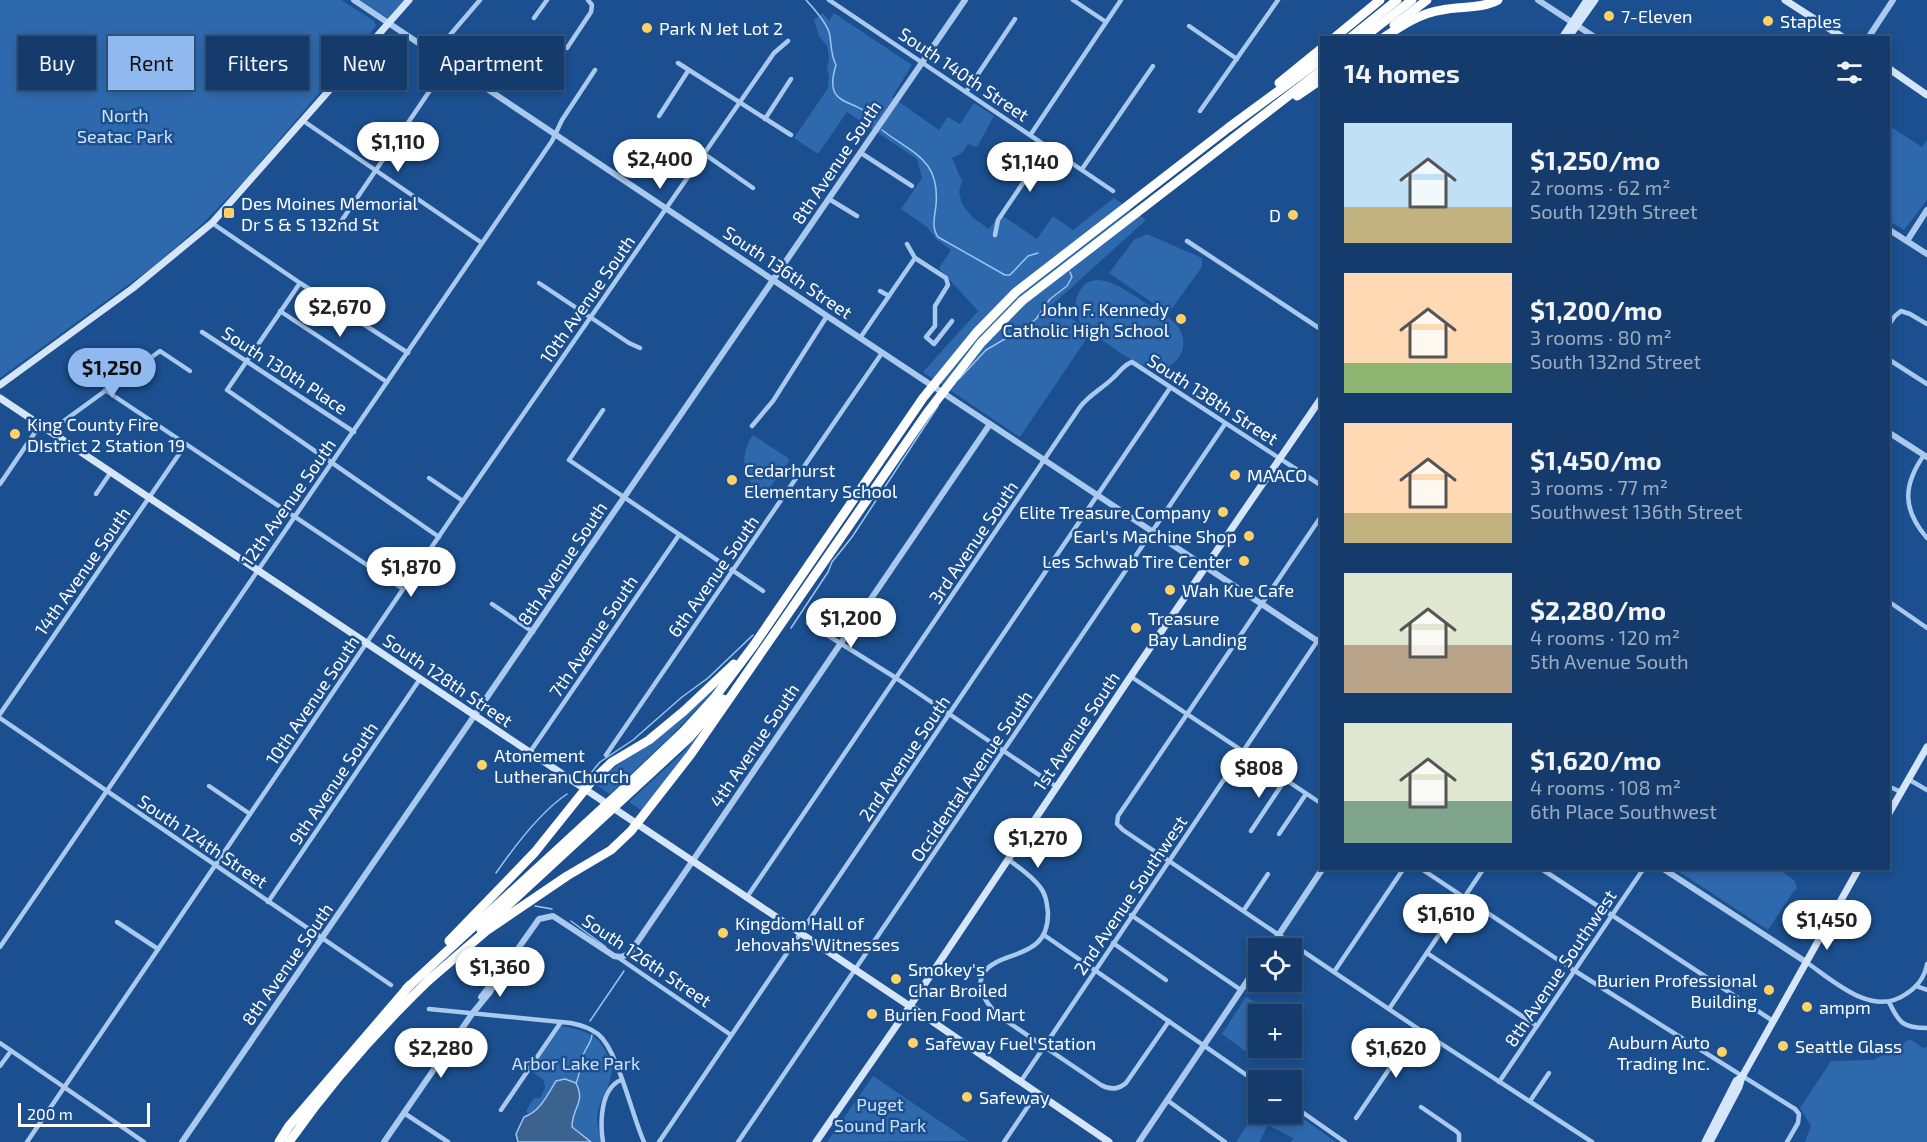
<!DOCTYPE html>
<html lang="en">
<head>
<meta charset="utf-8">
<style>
	body { margin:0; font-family:"Exo 2",sans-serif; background:#1d4271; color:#f1f3f6; height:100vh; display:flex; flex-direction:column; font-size:22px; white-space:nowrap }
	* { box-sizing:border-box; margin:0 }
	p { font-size:20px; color:#9dadc1 }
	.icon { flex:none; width:33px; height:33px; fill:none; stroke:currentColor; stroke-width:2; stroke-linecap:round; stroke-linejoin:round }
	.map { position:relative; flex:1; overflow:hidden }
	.panel { position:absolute; left:1320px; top:36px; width:570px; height:834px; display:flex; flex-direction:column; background:#143b6b; border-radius:0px; box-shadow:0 3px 9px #0003,0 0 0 2px #33557e }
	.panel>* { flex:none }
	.guide { position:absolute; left:18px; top:36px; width:570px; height:54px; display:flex; gap:12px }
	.tools { position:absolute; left:1248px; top:938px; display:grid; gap:12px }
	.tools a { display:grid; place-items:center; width:54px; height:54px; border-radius:0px; background:#143b6b; box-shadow:0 3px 9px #0003,0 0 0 2px #33557e; font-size:30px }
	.scale { position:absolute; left:18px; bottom:15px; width:132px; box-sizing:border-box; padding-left:6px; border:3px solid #fff; border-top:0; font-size:16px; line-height:21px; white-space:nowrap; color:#fff; -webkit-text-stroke:4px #1b4f8f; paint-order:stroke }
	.price { position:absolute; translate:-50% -51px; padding:0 14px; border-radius:21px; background:#fff; color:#222; font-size:20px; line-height:39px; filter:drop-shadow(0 2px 3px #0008) }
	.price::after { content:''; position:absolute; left:50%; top:36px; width:18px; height:14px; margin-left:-9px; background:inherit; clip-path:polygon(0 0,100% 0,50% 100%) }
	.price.current { background:#90b9f0; color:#111 }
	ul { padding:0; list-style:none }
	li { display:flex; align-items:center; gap:18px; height:150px; padding:0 24px }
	li span { display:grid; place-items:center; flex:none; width:168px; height:120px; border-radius:0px; color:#555 }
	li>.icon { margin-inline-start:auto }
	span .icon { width:72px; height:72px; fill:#fffc; stroke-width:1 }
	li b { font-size:26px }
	h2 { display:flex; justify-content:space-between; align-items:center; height:72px; padding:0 24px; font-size:26px }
	.chip { padding:0 21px; border-radius:0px; background:#143b6b; box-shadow:0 3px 9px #0003,0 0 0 2px #33557e; font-size:21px; line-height:54px }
	.chip.current { background:#90b9f0; color:#111 }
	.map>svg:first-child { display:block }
</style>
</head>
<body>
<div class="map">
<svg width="1927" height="1142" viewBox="0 0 1927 1142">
	<rect width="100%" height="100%" fill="#1b4f8f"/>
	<g fill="#2e69ad">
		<path d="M0 0H341L374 21 376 26 246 179 202 224 154 266 0 378Z"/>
		<path d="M360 0H406L389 19Z"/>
		<path d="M823 13 829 21 834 13 912 65 892 97 939 130 948 117 960 124 974 103 994 116 977 147 968 144 962 153 952 158 962 181 959 192 962 204 973 218 989 229 1000 214 1037 239 1053 216 1073 230 1114 198 1146 220 1052 305 1084 327C1077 319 1073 308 1077 297 1090 262 1125 290 1144 302 1155 309 1168 316 1178 326 1184 336 1186 347 1179 357 1159 389 1112 346 1091 332L1020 437 923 372 978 311 939 268 951 250 936 239 927 227 901 209 922 178 917 159 847 112 818 154 794 138 828 88 829 76 827 69 829 58 827 46 819 36 814 20Z"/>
		<path d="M1888 125 1922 147 1927 140V200L1904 230 1889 221Z"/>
		<path d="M1147 234 1202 258V267L1170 311 1166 312 1109 273 1134 240Z"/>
		<path d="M753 435 788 458 789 461 765 495C743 482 738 456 753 435Z"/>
		<path d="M714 689 712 693 669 738 610 794 596 785 608 772 677 723Z"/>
		<path d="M705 728 642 811 629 802 680 755Z"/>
		<path d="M1675 869H1786L1784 873 1794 880 1797 888 1793 892 1768 930Z"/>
		<path d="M1246 997 1263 1006 1264 1014H1258V1047H1265L1257 1060 1222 1034Z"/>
		<path d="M561 1026C583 1030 600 1034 608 1057 611 1063 613 1068 611 1075 609 1090 597 1103 597 1119 597 1126 600 1135 601 1142H518C515 1132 518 1120 529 1116L526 1111 534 1098H540L545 1088 544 1080 531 1071Z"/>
		<path d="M1910 1039 1923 1048 1927 1047V1142H1805L1811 1126 1800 1108 1831 1061 1874 1060Z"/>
		<path d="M873 1076 969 1141 827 1142Z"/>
		<path d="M1258 1109V1113H1292V1111L1336 1142H1291L1293 1138 1268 1125 1259 1142H1236Z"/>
	</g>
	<path fill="#3c6290" stroke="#9cc4f0" stroke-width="1.5" d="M565 1079 576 1083C586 1103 572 1107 572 1127L591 1142H518L516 1134 524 1117C540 1112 548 1094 556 1081Z"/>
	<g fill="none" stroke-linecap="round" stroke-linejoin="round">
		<g stroke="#9cc4f0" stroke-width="1.5">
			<path d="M806 0C814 9 825 20 829 32 832 43 830 54 836 65 821 112 860 95 874 122"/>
			<path d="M882 130C913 154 940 159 936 205 935 216 931 227 938 237L1005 275H1010L1028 256 1038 253"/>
			<path d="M959 379 986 350 1027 326 1036 319 1050 299 1067 286 1072 277 1070 272"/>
			<path d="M791 628 828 572 832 562 852 537 938 406"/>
			<path d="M590 774 600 762 633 740 682 697 708 678 753 635"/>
			<path d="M496 873C514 847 540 812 567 794"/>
			<path d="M535 906 552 909"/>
			<path d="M571 921 606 947"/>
			<path d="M590 1021 624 971"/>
			<path d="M576 1083C581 1073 579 1063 584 1053 587 1046 591 1043 592 1035"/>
		</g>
		<g stroke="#a9c9ee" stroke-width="4.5">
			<path d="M829 0 1113 191"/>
			<path d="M1073 0 1106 22"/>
			<path d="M534 18 547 0"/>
			<path d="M1189 26 1237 59"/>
			<path d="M450 35 480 0"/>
			<path d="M1819 38V37"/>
			<path d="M567 48 591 12 592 5 588 0"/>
			<path d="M678 63 791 135"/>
			<path d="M966 92 1015 19"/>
			<path d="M1200 111 1278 0"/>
			<path d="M659 116 688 71"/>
			<path d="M765 119 791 79"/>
			<path d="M302 120 482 243"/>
			<path d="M1031 134 1121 0"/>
			<path d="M703 153 753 188"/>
			<path d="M861 153 912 186"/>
			<path d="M1082 169 1153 66"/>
			<path d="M829 199 857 216"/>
			<path d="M212 223 300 283 408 353"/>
			<path d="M340 223 433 86"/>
			<path d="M995 235 998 220 1048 146"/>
			<path d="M1187 241 1322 330"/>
			<path d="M907 244 915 258 946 278 948 285 935 306V326L926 337 934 344 952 321"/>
			<path d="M300 283 227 390 439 537"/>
			<path d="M539 283 629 343 640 348"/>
			<path d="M880 291 889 296"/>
			<path d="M280 311 387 382"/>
			<path d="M1888 326 1895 316 1901 311 1910 314 1927 324"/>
			<path d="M202 332 354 432"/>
			<path d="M860 338 915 258"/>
			<path d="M1888 359 1927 384"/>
			<path d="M105 390 403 589"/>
			<path d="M603 410 569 460 763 591"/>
			<path d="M752 426 773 401 827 316"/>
			<path d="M50 431 160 351 190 371"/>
			<path d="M1924 455C1903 485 1902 509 1927 538"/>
			<path d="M429 478 463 501"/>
			<path d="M0 484 40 425"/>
			<path d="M96 494 111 472"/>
			<path d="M1322 515 1118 816 1117 824 1123 830 1417 1028 1592 1142"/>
			<path d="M1888 601 1927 628"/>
			<path d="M492 604 533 632"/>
			<path d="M808 623 896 678 1057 787"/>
			<path d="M1130 676 1322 804"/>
			<path d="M0 714 186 444"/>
			<path d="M0 718 391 985"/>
			<path d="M530 752 679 535"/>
			<path d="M606 755 882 353"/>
			<path d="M1908 779 1927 790"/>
			<path d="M209 786 250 814"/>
			<path d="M1888 786 1901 792"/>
			<path d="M1251 831 1285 780"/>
			<path d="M1279 834 1306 794"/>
			<path d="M1008 859C1019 868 1032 876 1040 887 1046 894 1047 904 1048 913 1048 924 1046 935 1037 943 1025 954 1009 955 995 963 969 977 983 1001 999 1016L1101 1085C1110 1090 1118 1090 1126 1083L1169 1021"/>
			<path d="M1420 868 1575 971 1795 1109 1799 1114 1798 1123 1787 1142"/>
			<path d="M1540 868 1773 1021"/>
			<path d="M747 897 1080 407C1090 394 1102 389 1113 378 1120 372 1123 365 1132 362L1322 486"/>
			<path d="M268 902 420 679"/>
			<path d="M1244 910 1268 874"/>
			<path d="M1131 915 1241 990"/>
			<path d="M117 922 158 949"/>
			<path d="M1044 935 1258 1083"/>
			<path d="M1113 943 1166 980"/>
			<path d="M0 947 552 141 562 120 595 70"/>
			<path d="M1427 953 1537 1026"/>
			<path d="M619 958 731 1035"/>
			<path d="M1806 962C1834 981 1872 1018 1906 994 1917 987 1925 976 1927 964"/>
			<path d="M1334 972 1404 868"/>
			<path d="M1916 986 1927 990"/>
			<path d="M1889 1002C1899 1023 1903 1028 1927 1028"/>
			<path d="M429 1009 571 1023C581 1025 590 1028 598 1034 618 1050 632 1116 644 1142"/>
			<path d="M1389 1009 1484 868"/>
			<path d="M0 1043 144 1142"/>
			<path d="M0 1066 11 1051"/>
			<path d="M1021 1081 1322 634"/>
			<path d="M1499 1082 1644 868"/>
			<path d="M1167 1100 1225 1142"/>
			<path d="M1530 1101 1549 1073"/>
			<path d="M1292 1105 1345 1142"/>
			<path d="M1421 1107 1456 1131 1459 1134V1142"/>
			<path d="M501 1110 561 1022"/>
			<path d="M404 1113 448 1142"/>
			<path d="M1356 1118 1417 1028"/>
			<path d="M27 1142 463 501 774 53 788 41"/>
			<path d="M603 1142C600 1123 600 1089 621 1080"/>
			<path d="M659 1142 1170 388"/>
			<path d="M738 1142 1225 424"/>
			<path d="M1004 1142 1037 1093"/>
		</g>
		<g stroke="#a9c9ee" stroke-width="6">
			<path d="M354 0 827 316 1322 644"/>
			<path d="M1538 0 1596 38"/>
			<path d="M1868 38 1893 0"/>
			<path d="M1888 229 1927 254"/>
			<path d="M1907 241 1927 210"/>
			<path d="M1888 432 1927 457"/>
			<path d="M1662 868 1806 962"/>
			<path d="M1270 948 1323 868"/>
			<path d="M481 997 495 979"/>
			<path d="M182 1142 965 0"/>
			<path d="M384 1142 472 1014 490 992 498 977 539 919 553 916 614 956C622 958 626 956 632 950L990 424"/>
			<path d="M1139 1142 1258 965"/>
		</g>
		<g stroke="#d6e6fa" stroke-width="7">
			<path d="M1785 0 1844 38"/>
			<path d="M1562 38 1587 0"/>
			<path d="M1568 38 1595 0"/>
			<path d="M1888 68 1927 95"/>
			<path d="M0 385 133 288 212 223 409 0"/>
			<path d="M0 398 920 1013 1109 1142"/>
			<path d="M1888 815 1927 747"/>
			<path d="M816 1142 910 1006 1139 664 1322 397"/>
			<path d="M1705 1142 1736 1081 1742 1077"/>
			<path d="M1710 1142 1739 1087 1742 1077 1859 868"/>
		</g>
		<g stroke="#fff" stroke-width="9">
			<path d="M1394 25 1427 0"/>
			<path d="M1334 38 1380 0"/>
			<path d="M1350 38 1397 0"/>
			<path d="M1363 38 1412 0"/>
			<path d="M1383 38C1401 26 1420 13 1442 10 1461 6 1481 9 1498 0"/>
			<path d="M1279 83 1322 48"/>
			<path d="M1297 96 1322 79"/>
			<path d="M481 930 689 738 723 699"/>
			<path d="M449 941 535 852 591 782 612 762 649 740 684 711 734 664"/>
			<path d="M429 980 486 931 567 876 611 850 631 831 691 754 927 413 981 343 1022 301 1322 70"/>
			<path d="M406 989 621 791 684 731 715 697 754 645 923 398 976 333 1016 292 1228 128 1322 59"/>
			<path d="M279 1142 289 1126 410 985"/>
			<path d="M289 1142C331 1082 380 1027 432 977"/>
		</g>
	</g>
	<g fill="#ffd166" stroke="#1b4f8f" stroke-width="2">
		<circle cx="1609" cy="16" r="6"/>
		<circle cx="1768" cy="21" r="6"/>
		<circle cx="647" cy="28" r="6"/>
		<rect x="223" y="207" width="12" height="12" rx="3"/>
		<circle cx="1293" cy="215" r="6"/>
		<circle cx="1181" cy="319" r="6"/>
		<circle cx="15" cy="434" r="6"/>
		<circle cx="1235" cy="475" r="6"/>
		<circle cx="732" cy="480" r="6"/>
		<circle cx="1223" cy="512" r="6"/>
		<circle cx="1249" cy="536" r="6"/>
		<circle cx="1244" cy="561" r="6"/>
		<circle cx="1170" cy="590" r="6"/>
		<circle cx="1136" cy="628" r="6"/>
		<circle cx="482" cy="765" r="6"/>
		<circle cx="723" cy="933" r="6"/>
		<circle cx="896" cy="979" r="6"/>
		<circle cx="1769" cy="990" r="6"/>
		<circle cx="1807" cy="1007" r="6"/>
		<circle cx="872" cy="1014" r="6"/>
		<circle cx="913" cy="1043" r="6"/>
		<circle cx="1783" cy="1046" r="6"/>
		<circle cx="1722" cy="1052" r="6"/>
		<circle cx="967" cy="1097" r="6"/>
	</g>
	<g text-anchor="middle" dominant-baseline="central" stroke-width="5" stroke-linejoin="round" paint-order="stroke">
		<g font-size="18" fill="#fff" stroke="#1b4f8f" text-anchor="start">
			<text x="1621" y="16">7-Eleven</text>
			<text x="1780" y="21">Staples</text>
			<text x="659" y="28">Park N Jet Lot 2</text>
			<text x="241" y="203">Des Moines Memorial<tspan x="241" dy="21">Dr S &amp; S 132nd St</tspan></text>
			<text x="1281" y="215" text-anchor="end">D</text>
			<text x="1169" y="309" text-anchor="end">John F. Kennedy<tspan x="1169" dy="21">Catholic High School</tspan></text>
			<text x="27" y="424">King County Fire<tspan x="27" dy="21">DIstrict 2 Station 19</tspan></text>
			<text x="744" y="470">Cedarhurst<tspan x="744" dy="21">Elementary School</tspan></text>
			<text x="1247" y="475">MAACO</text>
			<text x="1211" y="512" text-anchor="end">Elite Treasure Company</text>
			<text x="1237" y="536" text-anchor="end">Earl's Machine Shop</text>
			<text x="1232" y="561" text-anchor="end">Les Schwab Tire Center</text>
			<text x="1182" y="590">Wah Kue Cafe</text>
			<text x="1148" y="618">Treasure<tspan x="1148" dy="21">Bay Landing</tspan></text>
			<text x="494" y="755">Atonement<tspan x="494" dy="21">Lutheran Church</tspan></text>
			<text x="735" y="923">Kingdom Hall of<tspan x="735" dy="21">Jehovahs Witnesses</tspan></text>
			<text x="908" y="969">Smokey's<tspan x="908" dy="21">Char Broiled</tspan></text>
			<text x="1757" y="980" text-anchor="end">Burien Professional<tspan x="1757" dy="21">Building</tspan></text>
			<text x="1819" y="1007">ampm</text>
			<text x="884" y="1014">Burien Food Mart</text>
			<text x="1710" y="1042" text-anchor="end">Auburn Auto<tspan x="1710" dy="21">Trading Inc.</tspan></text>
			<text x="925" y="1043">Safeway Fuel Station</text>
			<text x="1795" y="1046">Seattle Glass</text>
			<text x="979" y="1097">Safeway</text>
		</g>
		<g font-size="18" fill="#fff" stroke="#1b4f8f">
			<text transform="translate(964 74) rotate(34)">South 140th Street</text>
			<text transform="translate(836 162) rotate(-56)">8th Avenue South</text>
			<text transform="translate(788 272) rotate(34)">South 136th Street</text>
			<text transform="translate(587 299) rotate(-55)">10th Avenue South</text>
			<text transform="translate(285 370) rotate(33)">South 130th Place</text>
			<text transform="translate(1213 399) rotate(33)">South 138th Street</text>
			<text transform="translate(288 502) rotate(-55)">12th Avenue South</text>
			<text transform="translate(973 542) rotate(-56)">3rd Avenue South</text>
			<text transform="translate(562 563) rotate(-56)">8th Avenue South</text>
			<text transform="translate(82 571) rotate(-55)">14th Avenue South</text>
			<text transform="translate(713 576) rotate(-55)">6th Avenue South</text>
			<text transform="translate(593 636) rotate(-56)">7th Avenue South</text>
			<text transform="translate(448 680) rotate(34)">South 128th Street</text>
			<text transform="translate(312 700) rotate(-56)">10th Avenue South</text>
			<text transform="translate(1076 731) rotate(-56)">1st Avenue South</text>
			<text transform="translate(754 745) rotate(-56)">4th Avenue South</text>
			<text transform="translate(904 758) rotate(-56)">2nd Avenue South</text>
			<text transform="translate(971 776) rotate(-56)">Occidental Avenue South</text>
			<text transform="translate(333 783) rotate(-56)">9th Avenue South</text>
			<text transform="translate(203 841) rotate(34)">South 124th Street</text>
			<text transform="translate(1130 895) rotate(-56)">2nd Avenue Southwest</text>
			<text transform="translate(647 960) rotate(34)">South 126th Street</text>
			<text transform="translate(287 964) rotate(-55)">8th Avenue South</text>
			<text transform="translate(1560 968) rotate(-56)">8th Avenue Southwest</text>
		</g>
		<g font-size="18" fill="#cfe3fa" stroke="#1b4f8f">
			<text x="125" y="115">North<tspan x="125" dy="21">Seatac Park</tspan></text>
			<text x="576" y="1063">Arbor Lake Park</text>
			<text x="880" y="1104">Puget<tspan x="880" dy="21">Sound Park</tspan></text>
		</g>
	</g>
</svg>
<div class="tools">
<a><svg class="icon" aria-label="locate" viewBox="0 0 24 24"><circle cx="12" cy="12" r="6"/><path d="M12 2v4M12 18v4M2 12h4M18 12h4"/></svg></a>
<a>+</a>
<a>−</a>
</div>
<div class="scale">200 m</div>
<b class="price" style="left:398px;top:173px">$1,110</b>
<b class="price" style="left:660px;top:190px">$2,400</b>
<b class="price" style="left:1030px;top:193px">$1,140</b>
<b class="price" style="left:340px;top:338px">$2,670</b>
<b class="price current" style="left:112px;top:399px">$1,250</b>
<b class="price" style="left:411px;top:598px">$1,870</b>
<b class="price" style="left:851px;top:649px">$1,200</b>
<b class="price" style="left:1259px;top:799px">$808</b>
<b class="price" style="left:1038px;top:869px">$1,270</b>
<b class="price" style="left:1446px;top:945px">$1,610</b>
<b class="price" style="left:1827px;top:951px">$1,450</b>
<b class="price" style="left:500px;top:998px">$1,360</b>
<b class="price" style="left:441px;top:1079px">$2,280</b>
<b class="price" style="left:1396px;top:1079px">$1,620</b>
<div class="guide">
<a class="chip">Buy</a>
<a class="chip current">Rent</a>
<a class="chip">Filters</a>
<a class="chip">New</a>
<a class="chip">Apartment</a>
</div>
<section class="panel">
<h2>14 homes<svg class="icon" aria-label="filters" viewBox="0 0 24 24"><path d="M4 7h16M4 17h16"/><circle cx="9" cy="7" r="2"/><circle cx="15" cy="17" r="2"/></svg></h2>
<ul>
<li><span style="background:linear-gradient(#bfe0f5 70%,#c2b280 0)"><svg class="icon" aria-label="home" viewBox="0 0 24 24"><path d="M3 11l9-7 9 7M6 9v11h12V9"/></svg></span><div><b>$1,250/mo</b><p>2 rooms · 62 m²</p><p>South 129th Street</p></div></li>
<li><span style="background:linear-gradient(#ffd9b3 75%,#8fb573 0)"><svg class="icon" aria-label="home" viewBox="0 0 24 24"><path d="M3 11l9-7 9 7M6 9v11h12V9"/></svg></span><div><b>$1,200/mo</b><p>3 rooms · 80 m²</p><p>South 132nd Street</p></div></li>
<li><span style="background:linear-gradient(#ffd9b3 75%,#c2b280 0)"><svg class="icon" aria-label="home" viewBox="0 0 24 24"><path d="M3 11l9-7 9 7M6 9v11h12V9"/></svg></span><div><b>$1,450/mo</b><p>3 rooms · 77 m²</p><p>Southwest 136th Street</p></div></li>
<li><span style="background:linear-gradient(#dfe7d0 60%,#b9a48a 0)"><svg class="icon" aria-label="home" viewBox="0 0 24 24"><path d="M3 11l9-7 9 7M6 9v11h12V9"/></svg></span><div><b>$2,280/mo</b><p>4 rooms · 120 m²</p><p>5th Avenue South</p></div></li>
<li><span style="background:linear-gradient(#dfe7d0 65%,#7fa58c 0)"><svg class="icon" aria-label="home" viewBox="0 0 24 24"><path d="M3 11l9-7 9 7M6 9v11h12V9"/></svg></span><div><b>$1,620/mo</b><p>4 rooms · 108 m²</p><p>6th Place Southwest</p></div></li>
</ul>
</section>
</div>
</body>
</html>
